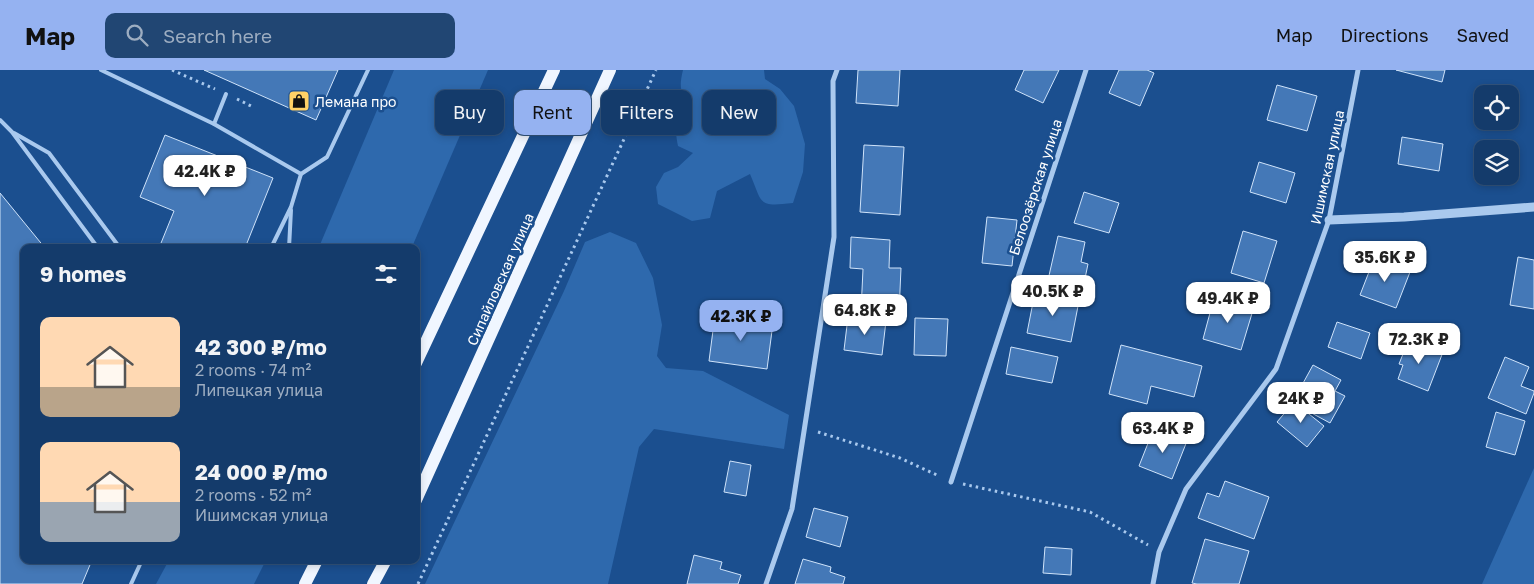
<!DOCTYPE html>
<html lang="en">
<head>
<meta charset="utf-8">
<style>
	body { margin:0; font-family:"Golos Text",sans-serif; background:#214673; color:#f1f3f6; height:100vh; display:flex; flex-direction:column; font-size:19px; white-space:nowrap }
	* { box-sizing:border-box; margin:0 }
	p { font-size:16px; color:#9dadc1 }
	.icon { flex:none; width:28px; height:28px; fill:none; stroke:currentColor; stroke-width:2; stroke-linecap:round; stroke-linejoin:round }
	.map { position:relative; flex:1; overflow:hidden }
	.side { position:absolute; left:20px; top:174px; width:400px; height:320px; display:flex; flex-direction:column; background:#143b6b; border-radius:10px; box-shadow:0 2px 8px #0003,0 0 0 1px #33557e }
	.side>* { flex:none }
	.hud { position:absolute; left:435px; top:20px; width:475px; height:45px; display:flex; gap:10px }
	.tools { position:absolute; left:1474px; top:15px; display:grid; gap:10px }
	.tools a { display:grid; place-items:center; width:45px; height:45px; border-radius:10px; background:#143b6b; box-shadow:0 2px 8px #0003,0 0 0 1px #33557e; font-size:25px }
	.price { position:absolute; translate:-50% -42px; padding:0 11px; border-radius:10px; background:#fff; color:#222; font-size:16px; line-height:32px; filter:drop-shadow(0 1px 2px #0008) }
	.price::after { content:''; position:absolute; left:50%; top:30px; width:15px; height:11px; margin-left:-8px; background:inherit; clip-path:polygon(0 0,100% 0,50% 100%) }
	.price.current { background:#95b2f1; color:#111 }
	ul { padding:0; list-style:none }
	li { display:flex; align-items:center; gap:15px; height:125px; padding:0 20px }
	li span { display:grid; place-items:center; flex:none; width:140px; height:100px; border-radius:10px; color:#555 }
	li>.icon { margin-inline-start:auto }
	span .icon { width:60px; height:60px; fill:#fffc; stroke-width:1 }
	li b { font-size:21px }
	h2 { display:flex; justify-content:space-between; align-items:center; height:60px; padding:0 20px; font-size:21px }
	.chip { padding:0 18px; border-radius:10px; background:#143b6b; box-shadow:0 2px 8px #0003,0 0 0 1px #33557e; font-size:18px; line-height:45px }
	.chip.current { background:#95b2f1; color:#111 }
	header { display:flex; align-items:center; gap:30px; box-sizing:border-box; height:70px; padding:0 25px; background:#95b2f1; color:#111 }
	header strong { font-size:24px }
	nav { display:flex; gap:28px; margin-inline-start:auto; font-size:18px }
	.search { width:350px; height:45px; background:#214673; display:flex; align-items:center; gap:12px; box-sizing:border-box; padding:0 18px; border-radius:10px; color:#9dadc1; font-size:19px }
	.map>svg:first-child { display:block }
</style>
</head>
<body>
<header>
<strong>Map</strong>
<div class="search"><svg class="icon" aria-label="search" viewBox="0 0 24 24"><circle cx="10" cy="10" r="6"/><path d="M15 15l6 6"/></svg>Search here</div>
<nav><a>Map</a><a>Directions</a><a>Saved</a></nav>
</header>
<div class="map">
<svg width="1534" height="514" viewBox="0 0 1534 514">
	<rect width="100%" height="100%" fill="#1b4f8f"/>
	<g fill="#2e69ad">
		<path d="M394 0H488L412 177H319Z"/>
		<path d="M683 0H764L765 9 780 19 794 36 805 74 803 102 793 133C757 137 763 134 750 104L717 121 710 148 692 151 658 134 656 117 664 103 678 97 693 83 678 76C674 57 676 50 689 35 680 21 679 17 683 0Z"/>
		<path d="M610 162 636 173 653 208 662 255 657 286 666 298 703 301 789 345 784 379 654 359 639 377 608 514H425L564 221 585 172Z"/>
		<path d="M1534 398V514H1482Z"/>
		<path d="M169 490H266L254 514H156Z"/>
	</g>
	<g fill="#4478b7" stroke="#cfe3fa">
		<path d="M204 0H338L316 50Z"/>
		<path d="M858 0H900L898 36 856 33Z"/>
		<path d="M1024 0H1059L1043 33 1015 20Z"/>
		<path d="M1119 0H1147L1154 3 1140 36 1109 23Z"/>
		<path d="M1396 0H1445L1442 12Z"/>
		<path d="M1277 15 1317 26 1307 61 1267 50Z"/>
		<path d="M165 65 273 108 245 178H159L174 141 140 127Z"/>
		<path d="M1402 67 1443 74 1439 101 1398 94Z"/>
		<path d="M864 75 904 77 900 145 860 142Z"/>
		<path d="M1259 92 1295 103 1286 133 1250 122Z"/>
		<path d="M1084 122 1119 133 1109 163 1074 153Z"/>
		<path d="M0 123 45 178H24V490H92L82 514H0Z"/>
		<path d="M987 147 1017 150 1012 196 982 193Z"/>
		<path d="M1243 161 1277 171 1264 213 1231 203Z"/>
		<path d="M1058 166 1085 172 1081 192 1088 194 1083 218 1048 210Z"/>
		<path d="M851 167 890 170 889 198H901L899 243 861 241 863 199 850 198Z"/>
		<path d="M1518 187 1534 190V239L1510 235Z"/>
		<path d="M1374 189 1410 202 1396 238 1360 225Z"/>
		<path d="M1035 222 1079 231 1071 272 1027 263Z"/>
		<path d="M1214 228 1253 240 1241 280 1203 269Z"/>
		<path d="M715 245 773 253 767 299 709 291Z"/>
		<path d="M848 247 886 251 882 285 844 280Z"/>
		<path d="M915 248 948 249 946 286 914 285Z"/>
		<path d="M1337 252 1370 263 1361 289 1328 277Z"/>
		<path d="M1409 269 1443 282 1428 321 1398 309 1403 295 1399 294Z"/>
		<path d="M1121 275 1202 296 1194 327 1151 316 1147 334 1109 324Z"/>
		<path d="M1011 277 1058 287 1052 313 1006 304Z"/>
		<path d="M1505 287 1529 297 1521 316 1534 321V323L1526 344 1488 328Z"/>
		<path d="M1313 295 1341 310 1335 321 1345 326 1330 353 1306 340 1310 333 1296 326Z"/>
		<path d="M1294 332 1324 356 1307 377 1277 352Z"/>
		<path d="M1496 342 1525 351 1515 385 1486 377Z"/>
		<path d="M1154 358 1187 371 1172 409 1139 396Z"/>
		<path d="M730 391 751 395 746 426 724 422Z"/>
		<path d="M1225 411 1269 427 1254 469 1198 448 1207 423 1219 427Z"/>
		<path d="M814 438 848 447 840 477 806 467Z"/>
		<path d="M1205 469 1249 481 1239 514H1197L1192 513Z"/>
		<path d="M1045 477 1072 479 1071 505 1043 503Z"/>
		<path d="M694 485 722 492 720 499 741 505 738 514H687Z"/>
		<path d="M803 489 831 497 830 502 845 507 843 514H795Z"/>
	</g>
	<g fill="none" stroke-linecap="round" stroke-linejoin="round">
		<g stroke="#a9c9ee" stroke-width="3" stroke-dasharray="2.5 4" stroke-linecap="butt">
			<path d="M172 0 215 19"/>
			<path d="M237 29 251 36"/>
			<path d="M818 362 900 388 939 406"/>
			<path d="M963 414 1090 442 1148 475"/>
			<path d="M418 514 656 0"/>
		</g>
		<g stroke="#a9c9ee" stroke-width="4">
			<path d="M101 0 214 54 301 104"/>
			<path d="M0 50 12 62 98 178"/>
			<path d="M214 54 226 24"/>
			<path d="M14 63 49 83 120 178"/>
			<path d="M271 178 291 137 301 104 327 87 368 0"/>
			<path d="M289 178 291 140"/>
			<path d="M131 514 142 490"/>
		</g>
		<g stroke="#a9c9ee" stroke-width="5">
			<path d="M951 412 1086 0"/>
			<path d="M766 514 792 439 834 167 833 11 837 0"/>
			<path d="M1153 514 1159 482 1186 419 1276 299 1329 150 1358 0"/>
		</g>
		<path stroke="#a9c9ee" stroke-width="9" d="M1329 150 1404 147 1534 137"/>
		<g stroke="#f0f6ff" stroke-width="12">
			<path d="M416 293 554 0"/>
			<path d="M416 430 610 0"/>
			<path d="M305 514 317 490"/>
			<path d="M373 514 386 490"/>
		</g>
	</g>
	<defs>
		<g id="shop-square" transform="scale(1.125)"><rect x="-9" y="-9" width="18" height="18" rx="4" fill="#ffd166" stroke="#1b4f8f"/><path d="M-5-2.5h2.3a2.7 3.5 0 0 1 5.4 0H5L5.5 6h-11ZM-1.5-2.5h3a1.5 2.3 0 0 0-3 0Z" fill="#111"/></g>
	</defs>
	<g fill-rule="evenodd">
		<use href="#shop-square" x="299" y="31"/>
	</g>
	<g text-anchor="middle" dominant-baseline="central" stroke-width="5" stroke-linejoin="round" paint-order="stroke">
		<g font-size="14" fill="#fff" stroke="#1b4f8f" text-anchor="start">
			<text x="315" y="31">Лемана про</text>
		</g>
		<g font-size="14" fill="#fff" stroke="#1b4f8f">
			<text transform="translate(1327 97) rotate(-78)">Ишимская улица</text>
			<text transform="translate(1035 117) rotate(-72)">Белоозёрская улица</text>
			<text transform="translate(500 209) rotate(-66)">Сипайловская улица</text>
		</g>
	</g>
</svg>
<div class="tools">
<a><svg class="icon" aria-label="locate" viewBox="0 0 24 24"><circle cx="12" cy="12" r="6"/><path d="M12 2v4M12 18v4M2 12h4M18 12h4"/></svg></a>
<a><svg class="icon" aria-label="layers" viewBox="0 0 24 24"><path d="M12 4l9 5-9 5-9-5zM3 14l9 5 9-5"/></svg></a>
</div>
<b class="price" style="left:205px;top:127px">42.4K ₽</b>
<b class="price" style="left:1385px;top:213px">35.6K ₽</b>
<b class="price" style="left:1053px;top:247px">40.5K ₽</b>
<b class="price" style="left:1228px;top:254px">49.4K ₽</b>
<b class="price" style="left:865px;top:266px">64.8K ₽</b>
<b class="price current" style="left:741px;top:272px">42.3K ₽</b>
<b class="price" style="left:1419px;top:295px">72.3K ₽</b>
<b class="price" style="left:1301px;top:354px">24K ₽</b>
<b class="price" style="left:1163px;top:384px">63.4K ₽</b>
<div class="hud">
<a class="chip">Buy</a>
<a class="chip current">Rent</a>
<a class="chip">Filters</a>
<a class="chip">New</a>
</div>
<section class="side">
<h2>9 homes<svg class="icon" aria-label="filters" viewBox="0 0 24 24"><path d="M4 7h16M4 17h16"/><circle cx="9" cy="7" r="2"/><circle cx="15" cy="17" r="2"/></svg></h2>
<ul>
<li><span style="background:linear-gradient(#ffd9b3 70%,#b9a48a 0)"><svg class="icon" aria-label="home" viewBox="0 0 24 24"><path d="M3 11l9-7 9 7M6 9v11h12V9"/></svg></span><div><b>42 300 ₽/mo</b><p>2 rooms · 74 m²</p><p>Липецкая улица</p></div></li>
<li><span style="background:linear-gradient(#ffd9b3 60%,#9aa5b1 0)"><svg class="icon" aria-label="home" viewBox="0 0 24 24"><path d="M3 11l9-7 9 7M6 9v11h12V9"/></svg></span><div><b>24 000 ₽/mo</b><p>2 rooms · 52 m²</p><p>Ишимская улица</p></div></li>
</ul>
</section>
</div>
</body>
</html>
